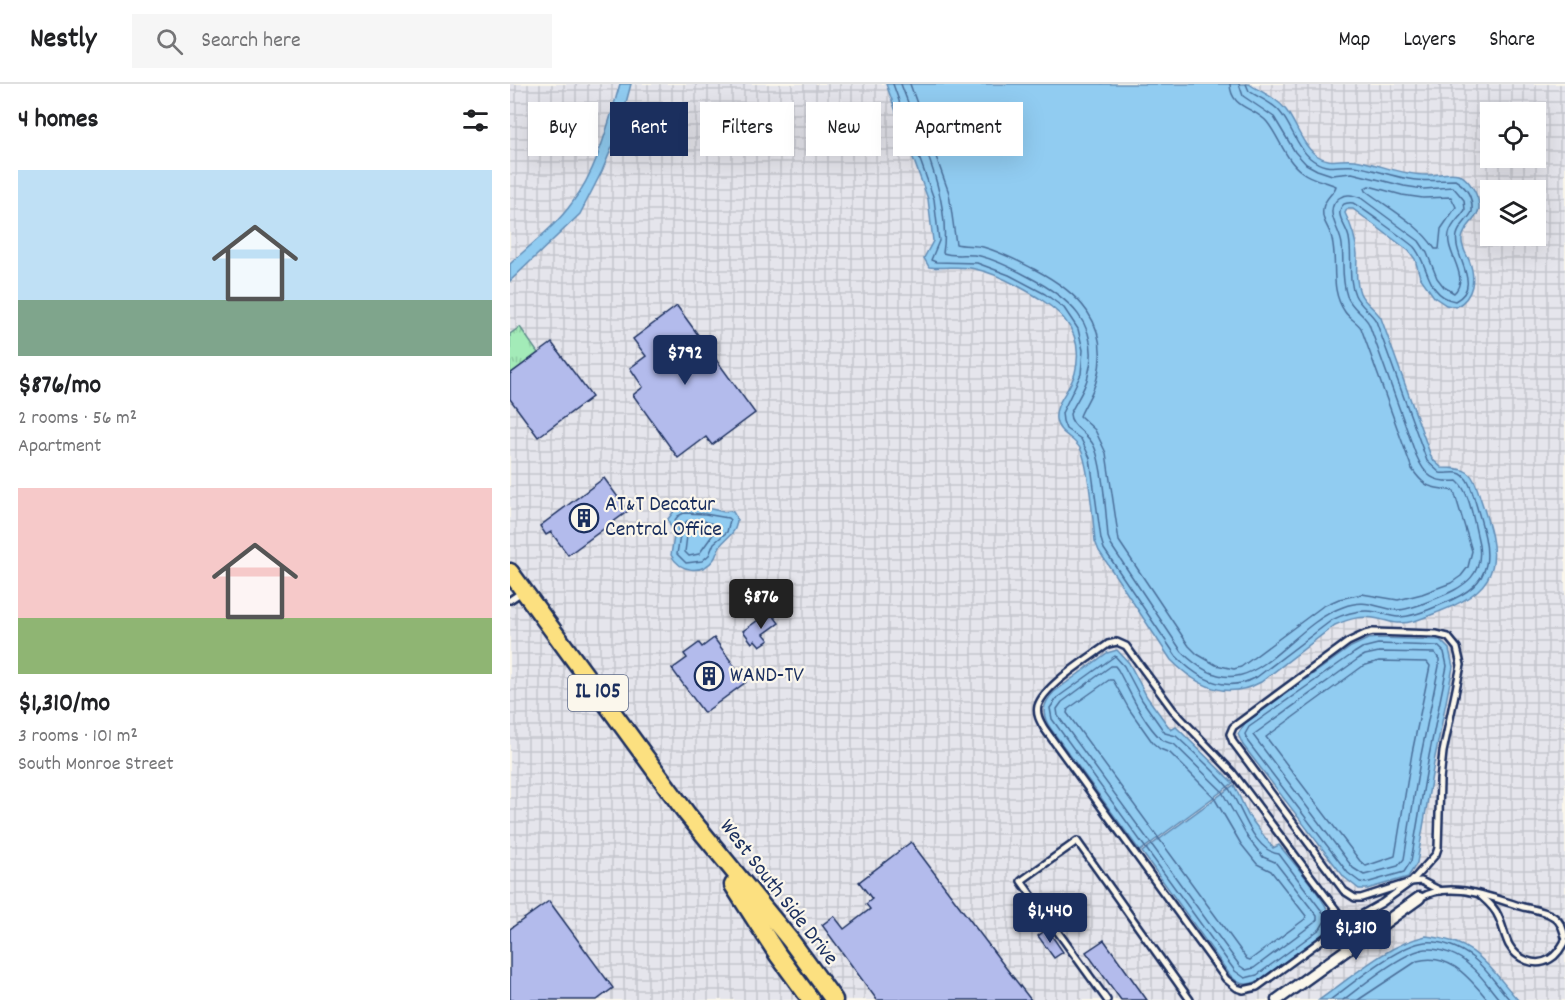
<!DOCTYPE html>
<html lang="en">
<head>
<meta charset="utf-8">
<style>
	body { margin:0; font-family:Dekko,sans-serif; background:#f6f6f6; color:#202124; height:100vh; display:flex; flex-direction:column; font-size:22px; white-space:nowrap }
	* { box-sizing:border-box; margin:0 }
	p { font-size:20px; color:#757577 }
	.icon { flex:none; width:33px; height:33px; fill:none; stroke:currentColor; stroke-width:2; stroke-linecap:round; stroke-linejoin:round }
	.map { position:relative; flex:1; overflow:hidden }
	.details { display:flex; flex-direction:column; background:#fff; width:510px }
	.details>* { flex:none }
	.top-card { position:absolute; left:18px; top:18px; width:570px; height:54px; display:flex; gap:12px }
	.controls { position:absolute; left:970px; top:18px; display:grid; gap:12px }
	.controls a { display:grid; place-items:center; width:66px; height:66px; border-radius:0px; background:#fff; box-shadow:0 6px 24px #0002; font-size:30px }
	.price { position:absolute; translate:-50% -51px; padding:0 14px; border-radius:6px; background:#1b2f5e; color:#fff; font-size:20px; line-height:39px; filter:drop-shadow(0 2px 3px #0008) }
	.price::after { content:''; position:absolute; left:50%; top:36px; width:18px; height:14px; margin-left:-9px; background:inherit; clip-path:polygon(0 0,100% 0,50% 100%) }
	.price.selected { background:#222; color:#fff }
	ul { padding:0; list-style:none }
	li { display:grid; align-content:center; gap:12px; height:318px; padding:0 18px }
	li span { display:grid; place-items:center; height:186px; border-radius:0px; color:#555 }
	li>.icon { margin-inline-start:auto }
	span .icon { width:108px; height:108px; fill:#fffc; stroke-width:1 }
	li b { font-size:26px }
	h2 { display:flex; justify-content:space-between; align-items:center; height:72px; padding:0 18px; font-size:26px }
	.pill { padding:0 21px; border-radius:0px; background:#fff; box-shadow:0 6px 24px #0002; font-size:21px; line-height:54px }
	.pill.selected { background:#1b2f5e; color:#fff }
	header { display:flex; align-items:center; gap:36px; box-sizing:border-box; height:84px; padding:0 30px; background:#fff; border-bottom:2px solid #e0e0e0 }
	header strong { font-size:28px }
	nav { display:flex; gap:33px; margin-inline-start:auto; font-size:21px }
	.search { width:420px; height:54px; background:#f6f6f6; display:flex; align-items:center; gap:15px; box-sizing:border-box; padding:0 21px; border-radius:0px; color:#757577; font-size:22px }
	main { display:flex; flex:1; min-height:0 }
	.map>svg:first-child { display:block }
</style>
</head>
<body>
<header>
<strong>Nestly</strong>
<div class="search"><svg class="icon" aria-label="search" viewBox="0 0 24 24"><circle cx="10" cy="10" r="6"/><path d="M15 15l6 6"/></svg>Search here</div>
<nav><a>Map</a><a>Layers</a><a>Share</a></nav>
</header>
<main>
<section class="details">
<h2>4 homes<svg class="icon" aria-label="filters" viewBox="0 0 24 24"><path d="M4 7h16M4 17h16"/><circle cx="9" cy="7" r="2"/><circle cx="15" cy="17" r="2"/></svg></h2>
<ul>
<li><span style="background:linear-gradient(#bfe0f5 70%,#7fa58c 0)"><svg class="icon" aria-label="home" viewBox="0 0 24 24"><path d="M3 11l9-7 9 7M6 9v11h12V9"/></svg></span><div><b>$876/mo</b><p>2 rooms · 56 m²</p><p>Apartment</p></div></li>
<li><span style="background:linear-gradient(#f6c9c9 70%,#8fb573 0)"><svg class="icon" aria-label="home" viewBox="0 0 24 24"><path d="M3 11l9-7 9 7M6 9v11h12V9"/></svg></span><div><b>$1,310/mo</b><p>3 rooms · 101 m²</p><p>South Monroe Street</p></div></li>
</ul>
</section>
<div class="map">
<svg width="1055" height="916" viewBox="0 0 1055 916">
	<defs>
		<pattern id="industrial-grid" width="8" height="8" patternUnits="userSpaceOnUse" patternTransform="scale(1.5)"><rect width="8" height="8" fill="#e5e5ec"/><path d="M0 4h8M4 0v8" fill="none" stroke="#c4c5cd"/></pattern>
		<pattern id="grass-tufts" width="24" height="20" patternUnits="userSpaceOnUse" patternTransform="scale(1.5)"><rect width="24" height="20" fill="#a3ebb8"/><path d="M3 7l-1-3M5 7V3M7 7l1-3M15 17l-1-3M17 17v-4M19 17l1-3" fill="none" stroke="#8ccaa1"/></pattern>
	</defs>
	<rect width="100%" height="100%" fill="#fbf7ec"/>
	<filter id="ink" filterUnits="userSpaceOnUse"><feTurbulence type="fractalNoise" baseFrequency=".0167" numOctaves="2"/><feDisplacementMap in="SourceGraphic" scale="12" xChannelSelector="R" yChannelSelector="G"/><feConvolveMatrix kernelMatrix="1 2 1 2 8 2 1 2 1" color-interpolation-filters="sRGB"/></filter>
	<g filter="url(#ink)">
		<path fill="url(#industrial-grid)" fill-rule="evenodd" d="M0 0H1055V916H0ZM981 28H1026V74H981ZM981 106H1026V152H981Z"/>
		<path fill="url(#grass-tufts)" stroke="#5f8d8b" stroke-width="1.5" d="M10 243 28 269 0 290V250Z"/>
		<g fill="#91ccf1" stroke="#628db6" stroke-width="1.5">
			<path d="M110 0H121L108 49 92 87 70 130 0 197V180C21 160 45 143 62 119 88 85 98 40 110 0Z"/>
			<path d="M376 0H739C751 8 767 14 776 26 786 39 792 61 806 71 821 81 830 74 845 76 869 80 892 91 916 91 926 92 939 87 948 90 956 93 963 103 966 110 977 134 955 137 952 155 951 162 956 170 959 176 966 194 964 213 946 223L936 221 924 213 910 193 905 175 899 167 843 125H837L835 129C842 143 846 155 847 170 847 184 845 196 850 209 854 219 865 224 871 234L922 375 932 384C959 384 962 387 970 413 990 471 996 502 931 527 918 532 902 540 887 539 881 539 875 536 869 535 853 531 841 534 825 541L751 598C716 617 687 602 661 576L589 467 585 457C583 435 579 383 571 366 564 352 548 351 546 335 544 319 561 305 565 289 577 242 543 221 508 202 495 195 480 188 465 185 451 181 434 185 419 183L414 174 423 157 418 115Z"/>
			<path d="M172 424H197L214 428 219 427 223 428 227 435C226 451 218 451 210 462 207 466 207 471 204 475 192 491 170 488 161 471L164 453 158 435 165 426Z"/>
			<path d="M868 554 930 556 939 565 943 583 925 673 907 779 898 793 857 805H849L834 793 733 661 728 650 735 639 841 563 858 555Z"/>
			<path d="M607 566 619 579 637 613 661 646 666 643 723 699 630 767 541 645C531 631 532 620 544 608L597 569Z"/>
			<path d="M724 701 738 731 763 764 769 761C780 775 822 822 821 837 821 842 817 846 814 849 799 860 753 901 736 900 729 900 725 896 720 891L632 768Z"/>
			<path d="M916 852C966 857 977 881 1008 916H809C842 893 876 861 916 852Z"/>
		</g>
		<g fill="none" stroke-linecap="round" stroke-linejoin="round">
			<g stroke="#4a6e99" stroke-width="1.5">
				<path d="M383 0 424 115 429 157 421 176 426 178 467 179 499 191 535 210 554 224 568 245 573 266 571 290 552 329 553 337 556 345 571 355 580 374 591 455 594 465 666 572C689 596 716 610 747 593L822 536C836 529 850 525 866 528 873 529 881 533 888 533 903 533 919 526 932 520 989 498 981 470 966 420 963 411 959 391 948 389 942 388 936 390 930 389L917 377 866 237C860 227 850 222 845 211 837 193 843 174 839 154 837 142 823 130 834 120 838 119 839 118 843 119 848 121 900 159 904 163 919 180 916 212 945 217 974 202 942 172 947 151 949 142 958 136 962 128 963 114 957 103 945 96 930 96 915 98 899 95 881 92 863 85 845 82 828 80 817 88 800 74 786 62 782 42 770 28 762 18 749 14 739 7L736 0"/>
				<path d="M391 0C409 50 442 116 433 169 444 173 458 169 470 172 486 176 502 184 517 192 558 213 592 240 578 292 575 306 566 317 560 330 560 342 577 348 584 362 593 382 596 430 598 453L601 461 672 568C740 636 773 544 833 523 857 514 865 524 887 526 898 526 912 520 922 516 955 503 978 491 967 451 963 435 960 408 947 397 923 399 915 392 906 371L859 240C853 229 842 225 837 212 831 195 834 178 832 161 831 146 812 127 829 114 836 109 843 111 851 114L909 157 917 169 927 194 934 203 944 209C961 193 935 169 939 150 941 140 950 134 955 126L954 116 943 103 914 105 894 102 842 89 822 91 807 86 796 80 785 68 764 33 733 12 729 0"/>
				<path d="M400 0 439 109 446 160C454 162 464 161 473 163 491 168 508 177 524 185 568 208 601 239 587 294 584 308 575 320 570 332L585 346 596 369 609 457 679 562 687 570 706 581 724 585 731 583 813 522 829 515 852 510 888 516 912 510 941 499 951 492 958 483 962 467 944 407C922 402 917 407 902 385L851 244C847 238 839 234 835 228 819 205 828 180 822 155 820 144 811 137 813 125 814 114 824 110 826 102 815 97 802 96 792 88 775 76 770 54 757 38 744 23 721 25 720 0"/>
				<path d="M859 102 892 111 913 114 941 113 946 123 931 145 929 165H925C909 140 880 125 856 107L855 104Z"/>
				<path d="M174 429 195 430 218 434 220 436 217 448 204 459 199 471 192 477 176 479 167 470 170 452 165 436 168 432Z"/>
				<path d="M177 437H194L209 442 189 470 179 472 175 468 177 452 174 440Z"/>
				<path d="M868 560 928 562 934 568 937 582 919 672 901 777 894 788 856 799 850 798 838 789 738 658 735 650 739 643 844 569 852 564Z"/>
				<path d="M869 568 925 569 929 575V582L911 671 894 775 888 782 854 791 843 784 743 651 848 575 855 571Z"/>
				<path d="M605 572 614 582 632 616 655 649 666 652C683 668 702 684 717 702 731 719 742 767 769 770L814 830 815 837 810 845 747 891 735 894 725 887 542 635 540 624 548 613Z"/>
				<path d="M869 577 917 578 920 582 902 669 885 772 856 782 850 777 756 653 853 582Z"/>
				<path d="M601 582H605L608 586C620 608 632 637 651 655 655 658 659 659 664 660L711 706 738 754 753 773 765 778 807 832V836L804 839 744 884 736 886 730 882 548 632 547 625 552 618Z"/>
				<path d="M599 596H603L619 625 643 659 650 665 660 669 703 712 731 760 747 780 761 787 796 832 795 835 740 876 737 875 557 629 558 625Z"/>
				<path d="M820 916C842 900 888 861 915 858 931 856 950 864 963 874 977 885 988 903 1000 916"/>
				<path d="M833 916C852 902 894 867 916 865 930 864 949 871 959 881 971 890 980 905 990 916"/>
				<path d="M848 916 907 877C940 868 959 894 978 916"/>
			</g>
		</g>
		<g fill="#b3bbec" stroke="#1b2f5e" stroke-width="1.5">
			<path d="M167 222 245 329 202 361 196 353 168 374 123 311 133 303 120 284 136 272 123 255Z"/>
			<path d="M42 259 82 313 28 353 0 315V290Z"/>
			<path d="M94 394 118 427 58 471 41 448 36 451 30 442Z"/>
			<path d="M263 531 269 539 254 550 259 556 250 562 245 556 242 559 233 547 251 534 254 538Z"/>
			<path d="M204 554 236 598 194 629 162 585 177 574 174 570 189 559 192 563Z"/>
			<path d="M401 758 496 884 521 916H367L312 841 324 832 334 845 360 825 356 820 362 815 349 798Z"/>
			<path d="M39 817 103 904 87 916H0V845Z"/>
			<path d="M537 845 553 868 544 874 528 852Z"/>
			<path d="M594 856 632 909 637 916H611L576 868Z"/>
		</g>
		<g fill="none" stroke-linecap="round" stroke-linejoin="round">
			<g stroke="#1b2f5e" stroke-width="10">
				<g id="service">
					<path d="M0 516 12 508"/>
					<path d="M863 548 926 550 938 553 947 564 951 581 933 668 930 696 928 764 926 770 901 798 851 814H845L834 807 723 658 720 650 723 643 838 558 855 550Z"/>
					<path d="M971 812C978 818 986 825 989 834 993 843 995 853 999 861 1007 875 1025 884 1040 875 1047 871 1051 864 1055 857"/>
					<path d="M910 814C940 795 982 814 1013 823 1023 825 1036 827 1044 833 1051 838 1053 845 1055 853"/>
					<path d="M836 839 723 689 663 626 616 562 607 558 598 560C581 573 534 601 528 622 526 630 530 637 534 644L716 895 727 904 733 906 747 903 831 842 872 819 901 798 911 797 931 807"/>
					<path d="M597 916 511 797 567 757 680 916"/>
				</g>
			</g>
			<g stroke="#1b2f5e" stroke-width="15">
				<path id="minor" d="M767 916 909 814"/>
			</g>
			<g stroke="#1b2f5e" stroke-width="21">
				<g id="primary">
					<path d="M0 488 177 730 281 857 324 916"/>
					<path d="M223 801 268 871 301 916"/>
				</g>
			</g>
			<use href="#service" stroke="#fbf7ec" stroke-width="5"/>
			<use href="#minor" stroke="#fbf7ec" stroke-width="10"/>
			<use href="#primary" stroke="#fce080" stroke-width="16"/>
		</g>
	</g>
	<defs>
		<g id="building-ring" transform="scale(1.5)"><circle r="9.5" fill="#fbf7ec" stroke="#1b2f5e" stroke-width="1.5"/><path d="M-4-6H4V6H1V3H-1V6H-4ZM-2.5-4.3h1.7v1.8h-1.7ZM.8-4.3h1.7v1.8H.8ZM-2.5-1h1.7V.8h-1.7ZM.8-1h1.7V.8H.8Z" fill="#1b2f5e"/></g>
	</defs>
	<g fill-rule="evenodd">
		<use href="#building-ring" x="74" y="434"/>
		<use href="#building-ring" x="199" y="592"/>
	</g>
	<g text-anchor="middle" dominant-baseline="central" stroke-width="4.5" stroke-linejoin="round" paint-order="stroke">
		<rect fill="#fbf7ec" stroke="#5e6b89" stroke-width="1.5" x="58" y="591" width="60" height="36" rx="4.5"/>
		<g font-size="21" font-weight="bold" fill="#1b2f5e">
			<text x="88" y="609">IL 105</text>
		</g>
		<g font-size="22" fill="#1b2f5e" stroke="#fbf7ec" text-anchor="start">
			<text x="95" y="421">AT&amp;T Decatur<tspan x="95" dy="25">Central Office</tspan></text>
			<text x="220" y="592">WAND-TV</text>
		</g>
		<g font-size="22" fill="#1b2f5e" stroke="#fbf7ec">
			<text transform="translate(268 809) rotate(52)">West South Side Drive</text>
		</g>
	</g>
</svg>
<div class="controls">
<a><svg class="icon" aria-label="locate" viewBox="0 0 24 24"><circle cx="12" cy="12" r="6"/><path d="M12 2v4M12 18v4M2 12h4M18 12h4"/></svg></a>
<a><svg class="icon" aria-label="layers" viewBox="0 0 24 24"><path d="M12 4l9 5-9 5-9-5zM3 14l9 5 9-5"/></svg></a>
</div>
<b class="price" style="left:175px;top:302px">$792</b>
<b class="price selected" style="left:251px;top:546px">$876</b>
<b class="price" style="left:540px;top:860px">$1,440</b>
<b class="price" style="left:846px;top:877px">$1,310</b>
<div class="top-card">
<a class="pill">Buy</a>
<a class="pill selected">Rent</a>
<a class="pill">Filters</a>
<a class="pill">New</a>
<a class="pill">Apartment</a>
</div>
</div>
</main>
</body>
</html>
